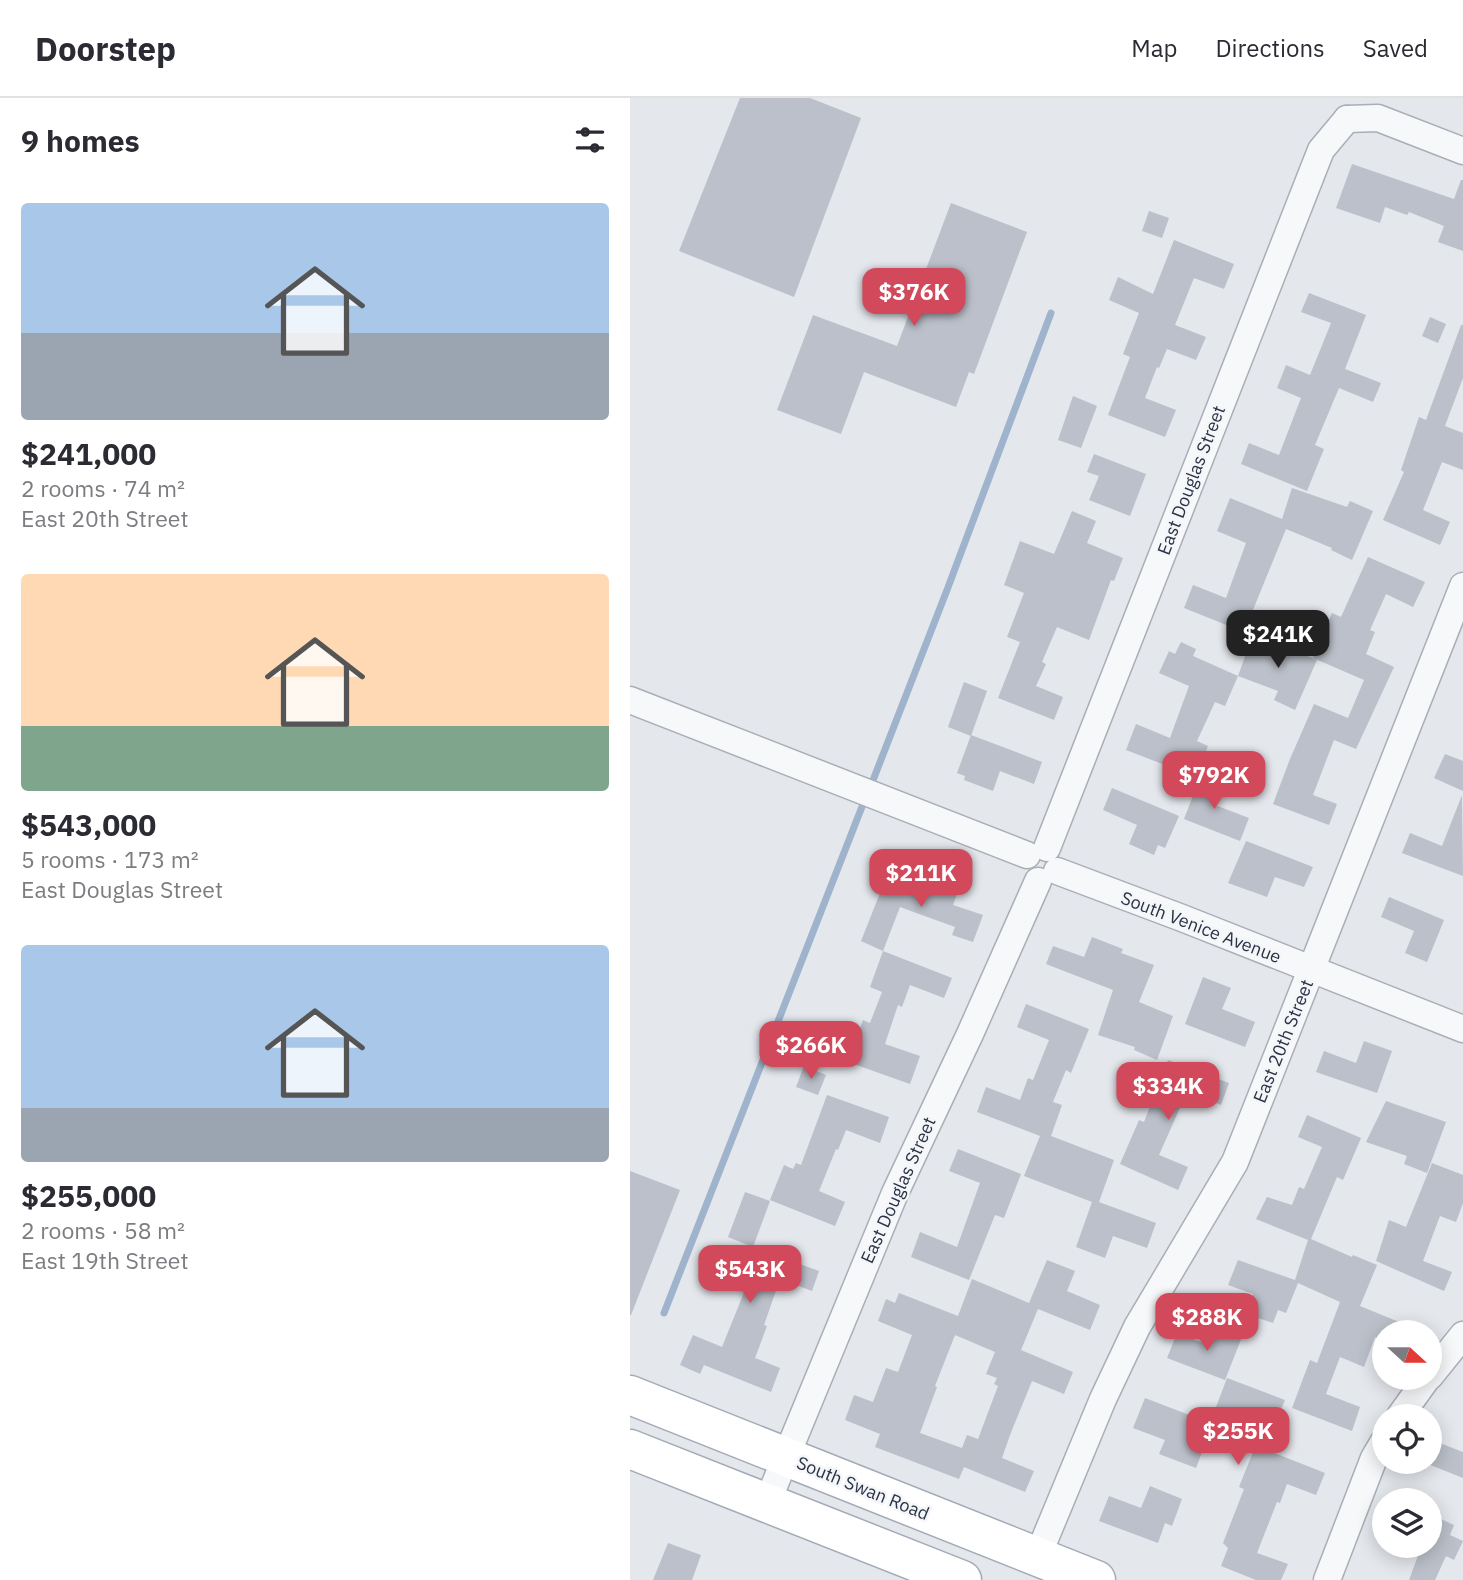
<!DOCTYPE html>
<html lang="en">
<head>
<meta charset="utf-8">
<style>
	body { margin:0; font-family:"IBM Plex Sans",sans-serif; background:#f2f2f3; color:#2b2b33; height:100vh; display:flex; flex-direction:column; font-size:26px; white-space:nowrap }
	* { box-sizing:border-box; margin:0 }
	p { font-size:23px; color:#7c7c81 }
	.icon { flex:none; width:38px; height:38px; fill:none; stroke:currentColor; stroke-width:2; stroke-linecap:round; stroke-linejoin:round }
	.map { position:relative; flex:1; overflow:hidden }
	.details { display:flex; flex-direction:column; background:#fff; width:630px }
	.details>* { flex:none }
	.needle { width:46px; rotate:111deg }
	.tools { position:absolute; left:742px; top:1222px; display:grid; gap:14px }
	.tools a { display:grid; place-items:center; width:70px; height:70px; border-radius:50%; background:#fff; box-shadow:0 4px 18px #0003; font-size:35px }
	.price { position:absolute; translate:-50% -60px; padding:0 16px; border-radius:14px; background:#d1495b; color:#fff; font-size:23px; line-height:46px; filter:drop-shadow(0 2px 4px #0008) }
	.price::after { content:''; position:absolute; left:50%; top:42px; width:21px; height:16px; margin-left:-10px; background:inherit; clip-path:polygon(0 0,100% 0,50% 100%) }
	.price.current { background:#222; color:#fff }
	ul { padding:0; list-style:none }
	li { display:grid; align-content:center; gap:14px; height:371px; padding:0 21px }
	li span { display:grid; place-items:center; height:217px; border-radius:7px; color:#555 }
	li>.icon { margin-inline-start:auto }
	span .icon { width:126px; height:126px; fill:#fffc; stroke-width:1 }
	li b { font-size:30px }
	h2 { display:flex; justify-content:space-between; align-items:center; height:84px; padding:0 21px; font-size:30px }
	header { display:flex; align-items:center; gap:42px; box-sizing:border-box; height:98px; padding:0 35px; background:#fff; border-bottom:2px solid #e1e1e2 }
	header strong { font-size:33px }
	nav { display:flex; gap:38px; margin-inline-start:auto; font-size:24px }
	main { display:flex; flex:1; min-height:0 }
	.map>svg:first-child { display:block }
</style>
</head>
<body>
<header>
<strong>Doorstep</strong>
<nav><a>Map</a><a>Directions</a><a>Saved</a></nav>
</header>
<main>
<section class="details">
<h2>9 homes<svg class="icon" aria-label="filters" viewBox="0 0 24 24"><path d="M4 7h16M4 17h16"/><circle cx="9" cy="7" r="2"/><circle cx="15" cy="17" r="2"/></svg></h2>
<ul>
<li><span style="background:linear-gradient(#a9c7e8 60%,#9aa5b1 0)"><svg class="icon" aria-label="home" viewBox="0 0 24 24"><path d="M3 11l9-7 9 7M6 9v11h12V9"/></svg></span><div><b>$241,000</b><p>2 rooms · 74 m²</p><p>East 20th Street</p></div></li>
<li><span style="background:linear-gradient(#ffd9b3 70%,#7fa58c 0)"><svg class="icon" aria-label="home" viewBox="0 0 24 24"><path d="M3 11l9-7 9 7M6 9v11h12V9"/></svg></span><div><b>$543,000</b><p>5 rooms · 173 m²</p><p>East Douglas Street</p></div></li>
<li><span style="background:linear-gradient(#a9c7e8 75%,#9aa5b1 0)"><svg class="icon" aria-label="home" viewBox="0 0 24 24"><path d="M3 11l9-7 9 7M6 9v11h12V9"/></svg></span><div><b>$255,000</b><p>2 rooms · 58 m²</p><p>East 19th Street</p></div></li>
</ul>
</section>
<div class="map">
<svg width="833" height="1482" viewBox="0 0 833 1482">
	<rect width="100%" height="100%" fill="#e4e7ec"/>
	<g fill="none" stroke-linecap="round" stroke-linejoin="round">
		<g stroke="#9fb4cc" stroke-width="7">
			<path d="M240 690 317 492 421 215"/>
			<path d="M34 1215 235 701"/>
		</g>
	</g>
	<g fill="#bbc0ca" fill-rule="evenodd">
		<path d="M110 0H180L231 20 164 199 49 153Z"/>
		<path d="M722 66 824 101 831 82H833V153L808 144 814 128 779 114 777 117 755 109 750 125 706 110Z"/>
		<path d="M321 105 397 134 344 276 339 274 326 309 234 274 211 336 147 312 183 217 267 248Z"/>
		<path d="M519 113 539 120 532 140 512 133Z"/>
		<path d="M544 142 604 166 594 191 564 180 545 227 576 239 566 262 537 251 529 270 527 269 515 300 546 312 535 339 478 317 500 259 493 256 509 215 479 202 488 179 523 196Z"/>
		<path d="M679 195 736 217 715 271 751 285 743 304 709 290 685 347 694 351 677 393 611 366 619 345 649 357 671 300 647 290 656 267 680 277 701 225 671 214Z"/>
		<path d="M800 219 816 226 808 245 792 238Z"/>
		<path d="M831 227H833V280L815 328 833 335V372L812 364 793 412 820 424 810 447 753 422 774 374 771 372 789 319 796 322Z"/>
		<path d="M443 298 467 308 451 350 428 342Z"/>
		<path d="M464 356 516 376 500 418 459 402 469 378 457 374Z"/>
		<path d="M662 390 717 409 720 403 743 413 722 462 701 452 702 450 656 431 614 534 554 510 563 487 596 500 616 445 587 433 600 400 652 421Z"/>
		<path d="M442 413 466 423 457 445 493 460 484 483 481 482 459 542 427 529 412 564 416 566 406 588 433 599 424 622 368 600 390 544 377 539 394 495 374 487 390 443 424 456Z"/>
		<path d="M738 459 795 484 783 509 756 496 740 532 745 534 736 556 764 569 726 651 704 642 683 697 707 706 699 727 643 706 660 661 684 606 718 620 734 582 683 560 702 515 711 519Z"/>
		<path d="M623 536 687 562 665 612 644 602 648 593 608 578Z"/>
		<path d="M551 544 566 551 563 558 608 578 595 608 585 604 567 643 578 648 566 679 496 652 506 626 540 640 559 588 529 575 539 553 545 556Z"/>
		<path d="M334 584 357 593 341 638 318 629Z"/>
		<path d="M341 637 412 664 404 686 370 673 363 693 334 682 335 678 327 675Z"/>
		<path d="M815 656 833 663V693L804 680Z"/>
		<path d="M571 677 593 686 585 707 619 720 610 743 554 721Z"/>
		<path d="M482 690 549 718 535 750 528 747 524 757 499 746 507 727 473 712Z"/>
		<path d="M832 697 833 778 772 755 780 735 812 748Z"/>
		<path d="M616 743 683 769 674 789 645 779 637 799 598 785Z"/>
		<path d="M298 775 330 787 323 807 353 817 343 844 322 837 325 829 270 809 253 853 231 843 254 785 279 792 286 778 297 783Z"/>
		<path d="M759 799 814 822 797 864 775 855 784 833 751 819Z"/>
		<path d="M462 839 493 851 491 855 524 867 509 904 543 918 527 962 504 952 505 949 468 937 483 892 416 866 423 848 454 859Z"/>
		<path d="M253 853 322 880 314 900 280 887 272 909 268 907 255 946 290 958 280 986 218 964 233 922 240 925 252 894 240 889Z"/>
		<path d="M573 879 601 890 592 911 625 924 615 949 555 926Z"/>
		<path d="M396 906 459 931 441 975 436 972 423 1004 432 1007 421 1038 484 1062 469 1104 526 1125 517 1150 483 1138 475 1160 446 1149 462 1104 394 1078 410 1038 347 1014 356 989 390 1002 398 980 403 982 419 942 387 929Z"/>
		<path d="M734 943 762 953 747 995 686 974 694 953 726 965Z"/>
		<path d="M538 962 599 985 591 1007 557 994 529 1057 558 1069 548 1092 490 1066 509 1022 514 1024Z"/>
		<path d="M174 968 196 977 188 997 166 989Z"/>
		<path d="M197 997 259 1019 250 1045 216 1032 208 1052 206 1051 189 1093 215 1104 205 1128 140 1102 154 1067 163 1071 166 1065 171 1067Z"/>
		<path d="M756 1003 816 1024 797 1075 774 1066 777 1058 736 1044Z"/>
		<path d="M677 1017 731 1040 713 1082 707 1079 681 1141 722 1159 723 1157 747 1167 730 1208 791 1233 754 1234V1243L745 1239 734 1269 710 1259 696 1296 730 1309 722 1333 662 1310 680 1262 687 1265 710 1204 668 1185 656 1215 648 1212 643 1225 616 1216 623 1196 598 1187 608 1162 665 1182 678 1142 626 1121 637 1099 662 1107 669 1089 674 1091 692 1049 668 1039Z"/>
		<path d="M328 1051 391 1076 374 1120 365 1117 339 1182 281 1159 290 1134 327 1149 350 1085 319 1073Z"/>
		<path d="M802 1065 833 1077V1105L826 1124 810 1118 793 1163 822 1174 814 1193 746 1163 759 1122 776 1129Z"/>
		<path d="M0 1073 50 1092 1 1217H0Z"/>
		<path d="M115 1094 140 1103 123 1149 189 1173 182 1193 150 1181 134 1227 137 1228 125 1260 150 1270 141 1294 74 1267 70 1276 50 1267 63 1237 92 1249 115 1192 105 1188 120 1148 98 1139Z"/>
		<path d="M417 1162 445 1173 437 1193 470 1207 460 1232 408 1211 391 1252 443 1274 434 1296 402 1283 380 1337 372 1360 404 1373 395 1394 334 1369 329 1381 245 1349 250 1336 215 1322 224 1297 243 1304 256 1270 268 1274 282 1237 248 1223 256 1201 265 1205 269 1195 328 1218 342 1181 399 1205ZM325 1237 365 1254 356 1276 367 1280 364 1286 368 1288 348 1341 337 1337 332 1350 290 1335 307 1289 305 1288Z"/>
		<path d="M588 1229 612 1239 595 1282 537 1260 547 1235 581 1248Z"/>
		<path d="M597 1280 655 1302 634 1351 695 1375 686 1397 657 1386 650 1405 647 1404 627 1455 658 1466 651 1482H626L591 1468 598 1450 593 1445 614 1391 609 1389 625 1349 581 1331 566 1370 529 1356 535 1342 503 1330 515 1300 580 1325Z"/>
		<path d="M807 1344 833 1354V1380L798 1366Z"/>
		<path d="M520 1388 552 1401 542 1428 535 1425 528 1445 469 1423 479 1398 511 1410Z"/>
		<path d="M800 1416 824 1427 820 1437 833 1443 824 1462 816 1458 805 1482H779L792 1447H800Z"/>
		<path d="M38 1445 71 1457 62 1482H23Z"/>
	</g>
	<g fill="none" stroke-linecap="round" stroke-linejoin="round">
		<g stroke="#a9aeb7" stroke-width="29">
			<g id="minor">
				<path d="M717 21 748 20 833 53"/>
				<path d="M0 602 397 757"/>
				<path d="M417 750 691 52 717 21"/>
				<path d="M427 773 552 820 833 931"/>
				<path d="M800 1278 833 1237"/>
				<path d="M770 1318 798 1279"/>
				<path d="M137 1405 265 1095 340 936 408 783"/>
				<path d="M407 1460 473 1301 507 1229 605 1064 833 488"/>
				<path d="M697 1482 744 1360 754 1343"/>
			</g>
		</g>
		<g stroke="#a3abb8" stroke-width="41">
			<g id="primary">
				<path d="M0 1297 466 1482"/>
				<path d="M0 1351 332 1482"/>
			</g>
		</g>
		<use href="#minor" stroke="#f7f8fa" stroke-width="26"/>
		<use href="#primary" stroke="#fff" stroke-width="38"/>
	</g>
	<g text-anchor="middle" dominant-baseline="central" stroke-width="5" stroke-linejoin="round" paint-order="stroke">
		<g font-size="18" fill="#2b3445" stroke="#f4f6f9">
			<text transform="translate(561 382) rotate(-69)">East Douglas Street</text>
			<text transform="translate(571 829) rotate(21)">South Venice Avenue</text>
			<text transform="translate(653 943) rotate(-68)">East 20th Street</text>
			<text transform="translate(268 1092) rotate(-66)">East Douglas Street</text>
			<text transform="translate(233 1390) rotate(22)">South Swan Road</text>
		</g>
	</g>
</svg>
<div class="tools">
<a><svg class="needle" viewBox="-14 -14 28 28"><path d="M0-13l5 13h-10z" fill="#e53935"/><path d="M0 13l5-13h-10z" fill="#7c7c81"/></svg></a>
<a><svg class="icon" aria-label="locate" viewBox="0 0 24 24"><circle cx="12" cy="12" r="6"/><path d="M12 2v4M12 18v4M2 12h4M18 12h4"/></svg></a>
<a><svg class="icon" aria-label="layers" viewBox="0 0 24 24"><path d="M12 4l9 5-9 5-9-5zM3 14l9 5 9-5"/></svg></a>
</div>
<b class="price" style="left:284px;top:230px">$376K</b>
<b class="price current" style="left:648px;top:572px">$241K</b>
<b class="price" style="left:584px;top:713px">$792K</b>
<b class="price" style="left:291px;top:811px">$211K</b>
<b class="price" style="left:181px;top:983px">$266K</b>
<b class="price" style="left:538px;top:1024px">$334K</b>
<b class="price" style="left:120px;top:1207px">$543K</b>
<b class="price" style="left:577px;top:1255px">$288K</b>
<b class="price" style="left:608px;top:1369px">$255K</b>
</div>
</main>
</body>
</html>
